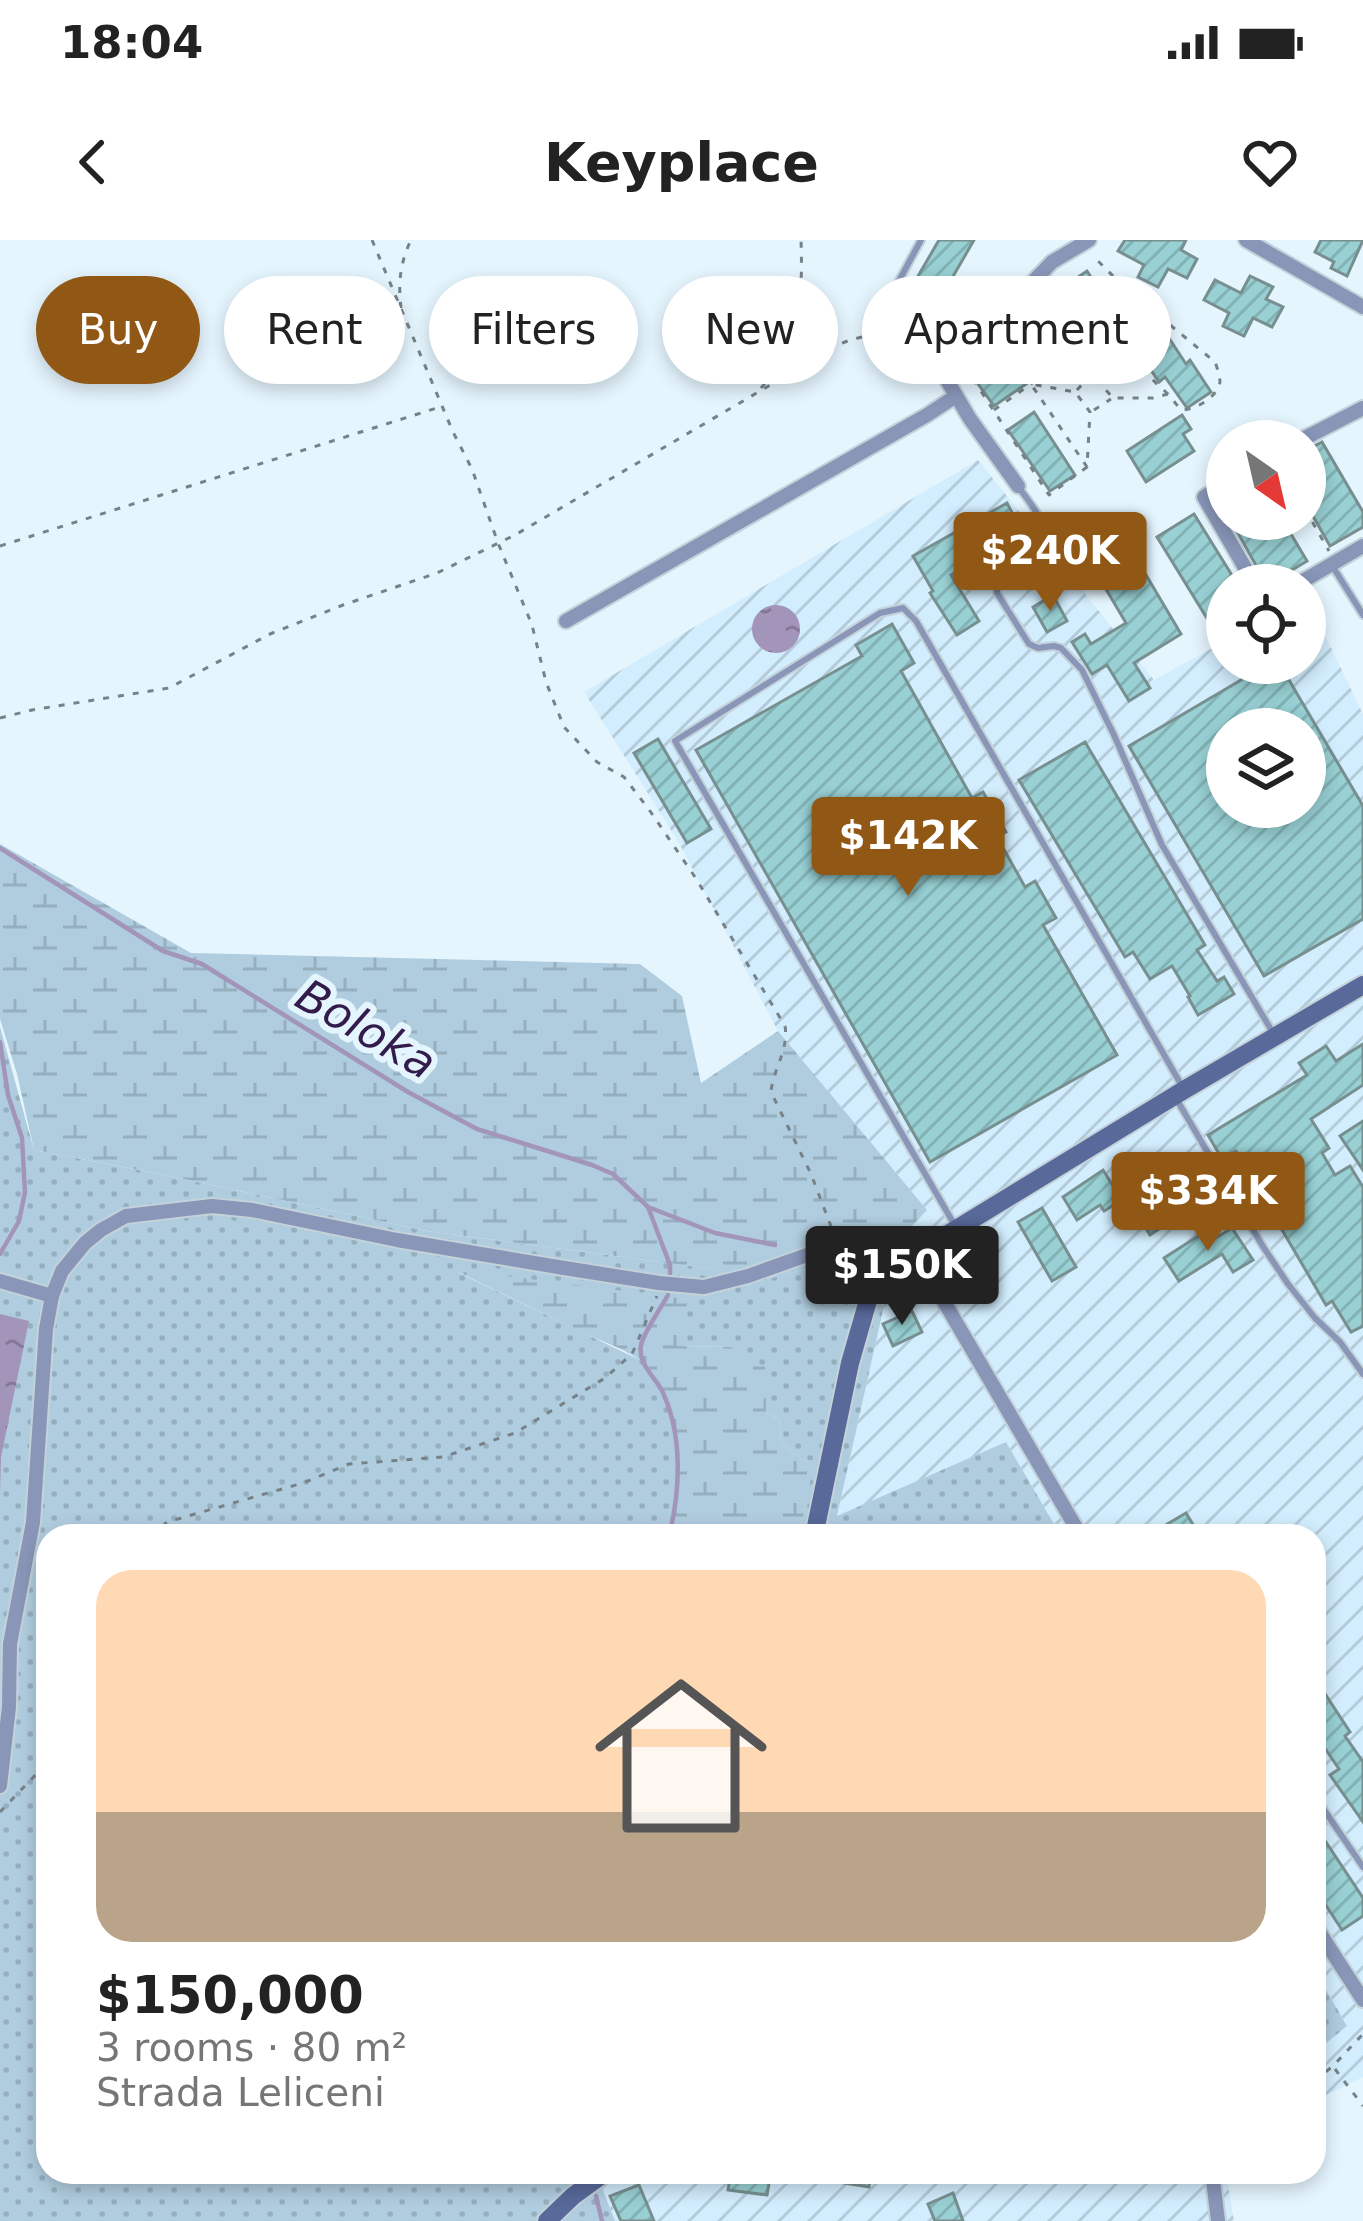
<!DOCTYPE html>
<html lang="en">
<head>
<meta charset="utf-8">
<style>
	body { margin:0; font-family:"DejaVu Sans",sans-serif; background:#f2f2f2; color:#222; height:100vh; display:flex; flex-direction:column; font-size:45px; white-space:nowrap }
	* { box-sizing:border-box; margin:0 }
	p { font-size:39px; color:#767676 }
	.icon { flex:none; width:66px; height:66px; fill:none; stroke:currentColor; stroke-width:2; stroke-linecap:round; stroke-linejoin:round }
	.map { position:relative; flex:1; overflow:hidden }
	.side { position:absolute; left:36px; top:1284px; width:1290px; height:660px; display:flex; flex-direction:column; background:#fff; border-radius:36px; box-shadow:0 6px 18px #0003 }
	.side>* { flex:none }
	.hud { position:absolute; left:36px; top:36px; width:1293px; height:108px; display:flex; gap:24px }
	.needle { width:78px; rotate:146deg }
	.fabs { position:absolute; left:1206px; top:180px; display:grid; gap:24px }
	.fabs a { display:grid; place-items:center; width:120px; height:120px; border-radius:50%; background:#fff; box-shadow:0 6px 18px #0003; font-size:60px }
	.price { position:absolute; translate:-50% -102px; padding:0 27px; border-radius:12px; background:#915714; color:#fff; font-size:39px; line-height:78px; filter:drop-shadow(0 3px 6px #0008) }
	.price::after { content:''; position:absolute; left:50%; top:72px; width:36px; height:27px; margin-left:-18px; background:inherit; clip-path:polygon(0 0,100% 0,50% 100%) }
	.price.on { background:#222; color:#fff }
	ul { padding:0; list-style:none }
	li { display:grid; align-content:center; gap:24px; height:636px; padding:0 60px }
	li span { display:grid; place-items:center; height:372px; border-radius:36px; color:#555 }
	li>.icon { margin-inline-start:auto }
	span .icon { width:216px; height:216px; fill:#fffc; stroke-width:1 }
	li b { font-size:51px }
	.pill { padding:0 42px; border-radius:54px; background:#fff; box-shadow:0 6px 18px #0003; font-size:42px; line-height:108px }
	.pill.on { background:#915714; color:#fff }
	.status { display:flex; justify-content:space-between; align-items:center; height:84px; padding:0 60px; background:#fff; direction:ltr }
	.status svg { height:33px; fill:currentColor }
	header { display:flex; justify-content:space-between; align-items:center; height:156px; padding:0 60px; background:#fff; font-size:54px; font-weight:800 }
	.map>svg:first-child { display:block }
</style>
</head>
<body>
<div class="status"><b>18:04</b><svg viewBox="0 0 49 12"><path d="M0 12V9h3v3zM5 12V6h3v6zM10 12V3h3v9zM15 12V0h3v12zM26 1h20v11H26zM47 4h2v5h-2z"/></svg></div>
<header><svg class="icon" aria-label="back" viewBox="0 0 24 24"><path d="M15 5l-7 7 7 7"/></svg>Keyplace<svg class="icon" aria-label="heart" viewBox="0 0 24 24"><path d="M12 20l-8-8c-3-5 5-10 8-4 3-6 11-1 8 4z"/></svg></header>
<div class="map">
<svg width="1363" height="1981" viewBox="0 0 1363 1981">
	<defs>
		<pattern id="industrial-furrows" width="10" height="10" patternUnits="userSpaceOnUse" patternTransform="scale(3)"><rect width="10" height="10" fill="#d2edfd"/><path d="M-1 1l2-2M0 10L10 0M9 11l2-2" fill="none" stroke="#b3cbd9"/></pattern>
		<pattern id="grass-dots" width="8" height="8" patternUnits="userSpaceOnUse" patternTransform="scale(3)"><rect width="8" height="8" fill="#b0cddf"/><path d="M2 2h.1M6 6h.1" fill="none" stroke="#96afbf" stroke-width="1.8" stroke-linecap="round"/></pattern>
		<pattern id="wetland-marsh" width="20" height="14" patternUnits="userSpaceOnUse" patternTransform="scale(3)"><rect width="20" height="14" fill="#b0cddf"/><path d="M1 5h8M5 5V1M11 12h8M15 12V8" fill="none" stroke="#96afbf"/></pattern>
		<pattern id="water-ripples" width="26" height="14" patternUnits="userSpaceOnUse" patternTransform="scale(3)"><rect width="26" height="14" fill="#a394ba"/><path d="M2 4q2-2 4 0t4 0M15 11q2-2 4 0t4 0" fill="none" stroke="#847897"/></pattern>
		<pattern id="building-hatch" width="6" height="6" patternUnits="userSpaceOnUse" patternTransform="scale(3)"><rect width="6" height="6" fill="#98d0d3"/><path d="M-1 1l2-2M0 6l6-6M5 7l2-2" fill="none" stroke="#82b2b5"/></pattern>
	</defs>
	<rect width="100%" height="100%" fill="#e5f5fe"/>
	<g fill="url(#industrial-furrows)" fill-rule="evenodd">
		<path d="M978 220 1154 440 1227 400V423H1305L1306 356 1363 474V1837L1314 1861V1813L1347 1786 1314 1729V1296H1061L1006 1202 837 1277 884 1066 861 1041 927 970 778 791 678 601 584 452ZM1227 489H1305V567H1227Z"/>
		<path d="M596 1932H1226L1234 1981H615Z"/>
	</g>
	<g fill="url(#grass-dots)">
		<path d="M0 787 34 910 160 934 427 991 713 1029 690 1059 837 1021 884 1066 837 1276 1006 1202 1061 1296H799L814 1220 804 1221 781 1203 779 1179 766 1173 731 1107 676 1106 457 1032 642 1121 664 1153 672 1181 678 1224 676 1268 669 1296H48V1932H596L615 1981H0Z"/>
		<path d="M1314 1729 1347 1786 1314 1813Z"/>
	</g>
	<path fill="url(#wetland-marsh)" d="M0 604 191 713 640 724 682 756 701 843 778 791 927 970 861 1041 837 1021 688 1060 677 1106 731 1107 765 1127 766 1173 779 1179 781 1203 804 1221 815 1219 799 1296H669C681 1249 684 1151 638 1119 621 1107 598 1100 579 1091 537 1070 495 1050 452 1029L687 1059 712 1029 427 991 160 934 34 910 17 834 0 779Z"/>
	<g fill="url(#water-ripples)">
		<circle cx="776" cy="389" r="24"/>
		<path d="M0 1074 29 1081 1 1217 0 1255Z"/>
	</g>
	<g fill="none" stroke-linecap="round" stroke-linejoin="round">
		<g stroke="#a394ba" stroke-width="4.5">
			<path d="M0 608 163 711 202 724 408 852 477 889 592 925 613 934 648 967 670 1025V1034"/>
			<path d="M0 802 8 855 22 898 25 952 19 981 0 1014"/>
			<path d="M648 967 715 993 775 1005"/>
			<path d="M668 1055C661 1068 644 1092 641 1105 637 1125 658 1139 664 1155 683 1199 680 1252 669 1296"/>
			<path d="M596 1956 602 1981"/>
		</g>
	</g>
	<g fill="url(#building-hatch)" stroke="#788f90" stroke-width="3" fill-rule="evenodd">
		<path d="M939 0H974L940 59 914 43Z"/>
		<path d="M1125 0H1186L1181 10 1197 19 1187 38 1168 29 1158 47 1138 37 1144 25 1118 11Z"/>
		<path d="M1321 0H1363L1347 36 1331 28 1334 22 1315 12Z"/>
		<path d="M1087 31 1102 54 1071 75 1077 84 1044 105 1051 114 1020 135 1026 144 994 166 978 144 1011 122 1005 112 1036 92 1031 84 1063 63 1056 52Z"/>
		<path d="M1250 36 1273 47 1266 59 1283 67 1272 87 1253 78 1244 96 1223 86 1229 73 1204 60 1215 40 1241 53Z"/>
		<path d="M1134 69 1154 99 1165 92 1186 124 1190 120 1211 152 1187 168 1165 137 1159 142 1138 111 1129 116 1109 86Z"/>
		<path d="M1034 172 1075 235 1050 251 1008 190Z"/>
		<path d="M1182 175 1191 189 1183 194 1194 211 1146 242 1127 211Z"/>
		<path d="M1322 202 1363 272V287L1330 306 1305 262V211Z"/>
		<path d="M1007 263 1024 295 951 335 979 381 957 395 930 353 933 351 913 316Z"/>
		<path d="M1194 274 1238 345H1227V369L1208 380 1157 297Z"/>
		<path d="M1230 279H1282L1307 321 1267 345Z"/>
		<path d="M1133 313 1181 394 1134 423 1150 448 1129 461 1107 425 1092 434 1072 402 1085 394 1091 404 1126 383 1097 334Z"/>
		<path d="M1053 355 1067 381 1047 392 1033 367Z"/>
		<path d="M892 384 914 423 901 431 972 558 983 552 1006 592 997 597 1025 647 1035 641 1056 678 1043 685 1117 815 930 922 696 510 862 416 856 405Z"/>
		<path d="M1270 423H1279L1363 566V679L1264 736 1129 506ZM1227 489H1305V567H1227Z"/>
		<path d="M658 499 711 589 687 603 634 513Z"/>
		<path d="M1085 502 1205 705 1197 710 1217 741 1224 737 1234 754 1198 775 1188 757 1190 756 1172 726 1150 739 1133 712 1125 717 1019 540Z"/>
		<path d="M1363 804V845L1311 879 1329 908 1322 913 1335 935 1350 926 1363 947V1086L1351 1092 1332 1061 1326 1065 1236 911 1222 919 1208 895 1307 835 1299 823 1326 806 1336 821Z"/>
		<path d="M1363 881V930L1340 896Z"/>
		<path d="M1103 930 1122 960 1104 971 1100 965 1077 980 1063 957Z"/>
		<path d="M1142 955 1162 987 1150 995 1130 962Z"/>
		<path d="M1042 968 1076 1027 1052 1041 1018 982Z"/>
		<path d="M1232 988 1253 1020 1233 1032 1222 1014 1179 1041 1164 1018 1203 993 1209 1002Z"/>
		<path d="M912 1071 922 1092 893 1106 883 1084Z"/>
		<path d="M1186 1273 1200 1296H1147Z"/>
		<path d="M1314 1437 1350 1492 1345 1496 1363 1522V1582L1330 1535 1339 1529 1314 1492Z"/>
		<path d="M1314 1584 1363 1658V1676L1342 1690 1314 1647Z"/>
		<path d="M731 1932H771L767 1955 728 1950Z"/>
		<path d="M821 1932H871L869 1947 820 1939Z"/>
		<path d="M639 1945 654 1981H621L610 1956Z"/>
		<path d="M953 1953 963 1981H935L928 1964Z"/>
	</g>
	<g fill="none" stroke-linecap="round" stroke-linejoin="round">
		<g stroke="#c4d2da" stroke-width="10">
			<g id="service">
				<path d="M894 50 921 0"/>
				<path d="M1020 249C1027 259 1037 270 1041 282 1049 308 996 322 997 353L1029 404 1038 408 1054 406 1061 408 1082 430 1114 495 1162 605 1273 793"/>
				<path d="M1333 327 1363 375"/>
				<path d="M1177 860 1262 1005 1288 1044 1315 1078 1340 1102 1363 1134"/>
				<path d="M954 984 675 501 880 373 903 368 916 381 1183 848"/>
				<path d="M1314 1555 1363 1627"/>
			</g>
		</g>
		<g stroke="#c4d2da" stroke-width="18">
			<g id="minor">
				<path d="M1246 0 1363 67"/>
				<path d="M1299 201 1363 168"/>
				<path d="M1227 242 1204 257 1255 345"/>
				<path d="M1018 246 970 179 948 142 1028 47 1052 22 1089 0"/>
				<path d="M1296 345 1363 306"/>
				<path d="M566 381 927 175 956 156"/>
				<path d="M915 1012 1081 1296"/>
				<path d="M0 1041 52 1056"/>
				<path d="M0 1546 9 1467 10 1404 33 1282 46 1089 52 1056 62 1031 85 1003 101 990 126 976 212 966 252 970 397 1000 558 1027 659 1043 704 1047 748 1036 838 1004 851 1011 880 1041"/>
				<path d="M1314 1684 1363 1760"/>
				<path d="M1212 1932 1218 1981"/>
			</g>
		</g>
		<g stroke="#c4d2da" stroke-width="22">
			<g id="secondary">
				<path d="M814 1296 850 1123 869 1057 891 1029 1184 850 1363 745"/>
				<path d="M547 1981 573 1956 606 1932"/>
			</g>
		</g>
		<g stroke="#768188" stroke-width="3" stroke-dasharray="6 9" stroke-linecap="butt">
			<path d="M372 0 453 192 472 229 498 303 532 385 546 442 564 487 597 522 624 537 650 571 695 637 785 786C789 810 773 829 771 852L811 934 832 989"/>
			<path d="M1124 47 1215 122C1217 127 1220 137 1220 142 1217 158 1195 170 1181 170L1168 154 1090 82 1092 134 1113 158H1153L1168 154"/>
			<path d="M401 68C398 43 400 23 411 0"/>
			<path d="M973 139 1049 255 1087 227 1090 172 1075 152 1031 144 1087 227"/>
			<path d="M761 148C800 103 803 58 801 0"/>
			<path d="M1077 150 1091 135"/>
			<path d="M994 170 1031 144 1124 47 1093 16"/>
			<path d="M1094 170 1111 159"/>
			<path d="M1305 269 1329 311"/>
			<path d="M0 306 440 167"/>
			<path d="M0 478 32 470 169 448 270 394 343 365 437 333 515 295 840 104C888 84 903 102 938 132"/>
			<path d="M151 1296 167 1282 303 1243 349 1224 443 1217 515 1193 605 1138 632 1114 657 1056"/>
			<path d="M0 1572 43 1527 48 1517"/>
			<path d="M1335 1829 1363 1866"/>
			<path d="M1314 1841 1333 1826 1363 1794"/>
		</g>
		<use href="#service" stroke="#8996b8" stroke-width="6"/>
		<use href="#minor" stroke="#8996b8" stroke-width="14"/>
		<use href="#secondary" stroke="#58699a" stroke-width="18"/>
	</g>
	<g text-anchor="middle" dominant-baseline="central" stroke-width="12" stroke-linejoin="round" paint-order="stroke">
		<g font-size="45" font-style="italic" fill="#331c4c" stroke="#e5f5fe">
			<text transform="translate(366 789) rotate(30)">Boloka</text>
		</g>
	</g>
</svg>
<div class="fabs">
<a><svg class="needle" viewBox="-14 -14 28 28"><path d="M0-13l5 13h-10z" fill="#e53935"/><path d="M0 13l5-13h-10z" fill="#767676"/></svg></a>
<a><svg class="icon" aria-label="locate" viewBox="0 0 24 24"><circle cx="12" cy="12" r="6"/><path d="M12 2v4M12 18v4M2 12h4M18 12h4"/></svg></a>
<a><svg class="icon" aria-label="layers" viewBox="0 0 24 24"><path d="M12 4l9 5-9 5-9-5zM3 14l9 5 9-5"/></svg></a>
</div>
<b class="price" style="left:1050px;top:374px">$240K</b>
<b class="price" style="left:908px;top:659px">$142K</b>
<b class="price" style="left:1208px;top:1014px">$334K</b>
<b class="price on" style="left:902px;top:1088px">$150K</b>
<div class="hud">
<a class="pill on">Buy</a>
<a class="pill">Rent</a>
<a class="pill">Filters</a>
<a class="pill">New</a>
<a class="pill">Apartment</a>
</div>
<section class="side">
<ul>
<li><span style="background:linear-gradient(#ffd9b3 65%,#b9a48a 0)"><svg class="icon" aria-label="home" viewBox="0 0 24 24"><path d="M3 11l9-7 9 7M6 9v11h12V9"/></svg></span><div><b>$150,000</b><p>3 rooms · 80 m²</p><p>Strada Leliceni</p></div></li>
</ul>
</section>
</div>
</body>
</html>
